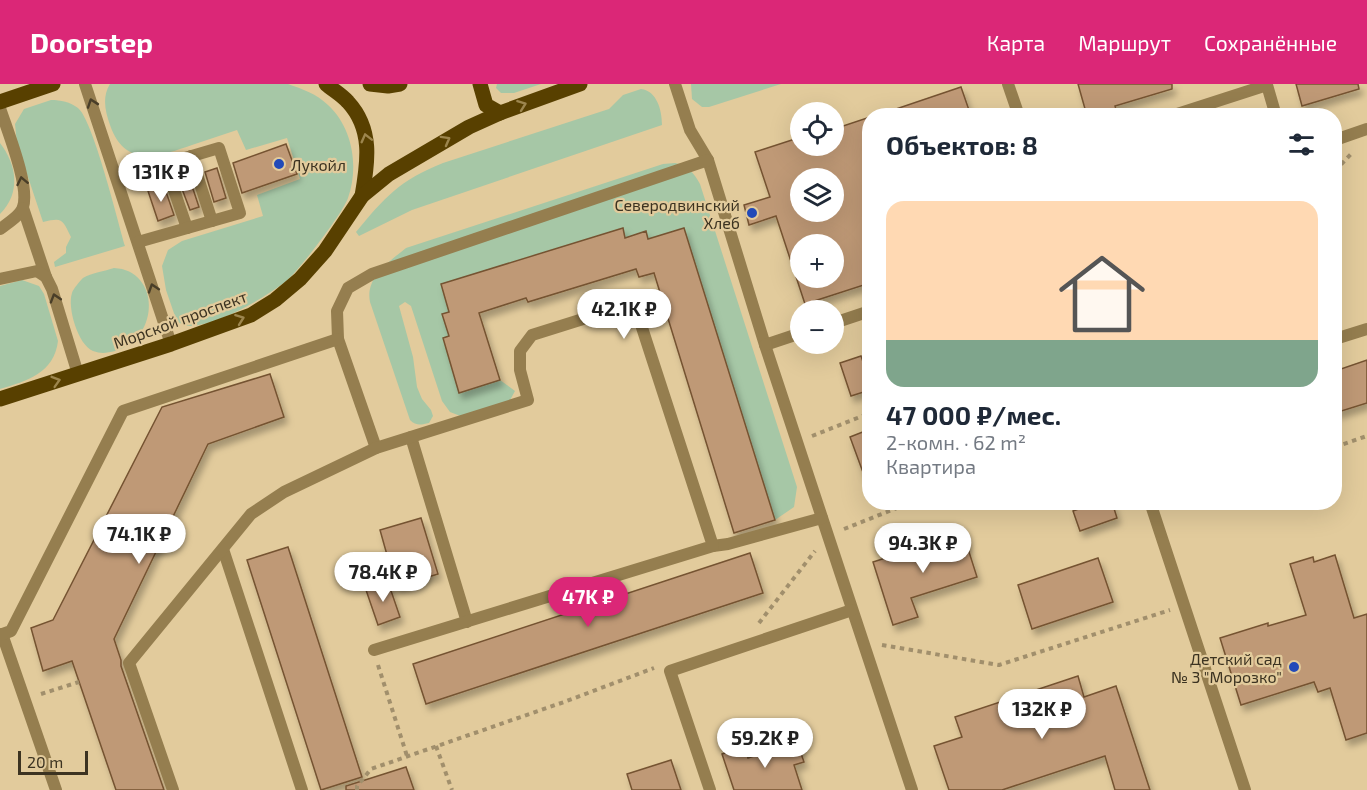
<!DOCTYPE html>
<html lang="ru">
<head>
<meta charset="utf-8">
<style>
	body { margin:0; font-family:"Exo 2",sans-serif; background:#f6f6f7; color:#1f2937; height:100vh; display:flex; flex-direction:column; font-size:22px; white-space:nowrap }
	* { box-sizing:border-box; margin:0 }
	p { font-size:20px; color:#747a83 }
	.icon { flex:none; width:33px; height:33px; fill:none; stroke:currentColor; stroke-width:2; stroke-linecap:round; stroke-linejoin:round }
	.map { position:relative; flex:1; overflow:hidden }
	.details { position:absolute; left:862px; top:24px; width:480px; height:402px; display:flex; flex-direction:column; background:#fff; border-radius:24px; box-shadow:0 6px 24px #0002 }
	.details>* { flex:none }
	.controls { position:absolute; left:790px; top:18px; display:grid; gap:12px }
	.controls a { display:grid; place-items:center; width:54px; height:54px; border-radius:50%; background:#fff; box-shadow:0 6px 24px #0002; font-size:30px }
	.scale { position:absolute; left:18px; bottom:15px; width:70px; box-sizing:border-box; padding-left:6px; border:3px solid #3c3321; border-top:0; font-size:16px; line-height:21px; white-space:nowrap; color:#3c3321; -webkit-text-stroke:4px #e2cb9c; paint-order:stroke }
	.price { position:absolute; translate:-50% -51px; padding:0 14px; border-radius:21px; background:#fff; color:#222; font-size:20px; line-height:39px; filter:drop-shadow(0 2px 3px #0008) }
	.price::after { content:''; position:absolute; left:50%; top:36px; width:18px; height:14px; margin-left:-9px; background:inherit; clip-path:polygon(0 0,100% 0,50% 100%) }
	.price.selected { background:#db2777; color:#fff }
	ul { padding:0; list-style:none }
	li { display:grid; align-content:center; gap:12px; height:318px; padding:0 24px }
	li span { display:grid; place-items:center; height:186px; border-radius:18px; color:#555 }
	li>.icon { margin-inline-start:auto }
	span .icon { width:108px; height:108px; fill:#fffc; stroke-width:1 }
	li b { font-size:26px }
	h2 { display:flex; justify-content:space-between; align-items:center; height:72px; padding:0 24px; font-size:26px }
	header { display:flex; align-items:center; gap:36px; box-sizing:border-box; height:84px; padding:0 30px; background:#db2777; color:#fff }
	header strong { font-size:28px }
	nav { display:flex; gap:33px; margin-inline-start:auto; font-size:21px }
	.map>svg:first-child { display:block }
</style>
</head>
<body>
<header>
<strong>Doorstep</strong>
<nav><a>Карта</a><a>Маршрут</a><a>Сохранённые</a></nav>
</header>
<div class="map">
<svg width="1367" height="706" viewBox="0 0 1367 706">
	<defs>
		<filter id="shadow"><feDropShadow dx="3.5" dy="6" stdDeviation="3" flood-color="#0004"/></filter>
	</defs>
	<rect width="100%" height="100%" fill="#e2cb9c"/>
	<g fill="#a6c7a6">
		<path d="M110 0H288C302 5 317 10 328 21 353 44 359 83 348 114 343 129 298 188 285 198 261 216 220 240 190 242 185 242 181 239 177 238L166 206 162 182 168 166 182 157 263 132 257 111 300 95 287 54 246 66 237 46C222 51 207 56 192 61 160 72 125 85 110 41 105 27 102 13 110 0Z"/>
		<path d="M497 0H541L514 9H501L496 4Z"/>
		<path d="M691 0H781L709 23H702L692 15Z"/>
		<path d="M641 5C657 7 662 26 662 41L412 126 359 152 356 148C385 113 400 96 443 79L609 25 623 11Z"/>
		<path d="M51 16C61 16 70 18 78 24 93 36 118 138 125 162L55 183 54 178 66 169V163L71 153C62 135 63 133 43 138L17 60 15 40 24 25Z"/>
		<path d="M0 59C17 81 21 109 0 130Z"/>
		<path d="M675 79C687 81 694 89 700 100L797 403 794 423 775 436 684 144 648 155 646 147 625 154 622 144 441 200 449 228V252L443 254 459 308 500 296 515 307 509 318 463 333 450 328 442 317 411 222 405 218 399 222 413 273 417 303 422 315 431 326 433 332 429 339C421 341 416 342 410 336L370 218C365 193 389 178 406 164L663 80Z"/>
		<path d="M114 184C160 186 161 254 115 267 107 269 101 270 93 267 78 261 67 223 72 209 73 205 80 197 83 194 91 189 105 187 114 184Z"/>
		<path d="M22 196 39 202 44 210 58 257C54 289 27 297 0 305V202Z"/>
	</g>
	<g fill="#bf9976" stroke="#755331" stroke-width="1.5" fill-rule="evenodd" filter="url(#shadow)">
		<path d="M1078 0H1172V5L1115 22 1118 32H1087Z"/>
		<path d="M1296 0H1358L1359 5 1302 22Z"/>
		<path d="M961 3 971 32H887V28Z"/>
		<path d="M870 33V199L805 220 776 132 749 141 744 121 770 113 755 68 801 53V62H834V45ZM801 94H834V128H801ZM801 160H834V194H801Z"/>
		<path d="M286 60 297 90 242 109 233 79Z"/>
		<path d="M217 84 226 114 214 118 205 88Z"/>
		<path d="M189 93 199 123 190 126 179 97Z"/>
		<path d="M164 102 174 131 158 137 148 107Z"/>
		<path d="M623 144 625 154 646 147 648 155 684 144 775 436 734 449 654 189 639 193 636 185 528 218 526 214 479 229 500 296 459 309 443 254 449 252 442 230 449 228 441 200Z"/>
		<path d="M861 272 870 298V306L851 312 840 279Z"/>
		<path d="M1367 276V319L1335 329V287Z"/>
		<path d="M270 290 284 333 208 360 114 555 121 576V582L164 706H116L72 577 43 587 31 544 53 536 162 323Z"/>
		<path d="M870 345V402H868L850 353Z"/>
		<path d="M1098 418H1112L1117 434 1080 447 1073 427Z"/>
		<path d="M421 434 438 490 396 503 380 446Z"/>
		<path d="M963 449 977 493 911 514 918 533 893 541 873 478Z"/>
		<path d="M288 463 362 693 321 706 247 476Z"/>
		<path d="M750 469 763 509 426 620 413 580Z"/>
		<path d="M1335 471 1354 534 1367 530V649L1346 656 1330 604 1318 608 1314 598 1241 621 1220 554 1268 539V542L1306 531 1290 480 1313 473 1314 478Z"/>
		<path d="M1098 474 1113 518 1032 545 1018 501Z"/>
		<path d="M388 498 400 533 378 541 366 506Z"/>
		<path d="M1078 592 1084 613 1116 602 1150 706H1115L1105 672 1002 706H949L934 662 962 653 955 633Z"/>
		<path d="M797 658 804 678 794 681 802 706H734L722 670 745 663 748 674Z"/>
		<path d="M671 676 681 706H632L627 690Z"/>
		<path d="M406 683 414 706H346V702Z"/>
	</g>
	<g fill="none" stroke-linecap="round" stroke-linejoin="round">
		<g stroke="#a18f6c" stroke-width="4" stroke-dasharray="4.5 4.5" stroke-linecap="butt">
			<path d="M1335 87 1351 70"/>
			<path d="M812 352 870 329"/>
			<path d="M1335 363 1367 352"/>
			<path d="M844 445 912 418"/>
			<path d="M759 539 815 467"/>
			<path d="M882 561 999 581 1170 526"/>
			<path d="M378 581 407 672"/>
			<path d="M41 610 79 598"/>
			<path d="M436 662 452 706"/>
			<path d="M357 706V702L371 685 564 618 654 584"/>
		</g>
		<g stroke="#957e4f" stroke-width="12">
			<path d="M85 0 171 260"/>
			<path d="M675 0 690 46 708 76 765 261 912 706"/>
			<path d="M1008 0 1019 32"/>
			<path d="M0 24C7 46 30 102 23 123 21 131 7 140 0 145"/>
			<path d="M1171 32 1267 1 1276 32"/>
			<path d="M1335 56 1367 45"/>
			<path d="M191 72 212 137"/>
			<path d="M165 80 187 144"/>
			<path d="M117 94 219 64 240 129 138 158"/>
			<path d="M23 124 46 193"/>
			<path d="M0 195 37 187 46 193 52 205 78 290"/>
			<path d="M834 239 870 227"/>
			<path d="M1335 255 1367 245"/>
			<path d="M765 261 801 249"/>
			<path d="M411 353 467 538"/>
			<path d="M376 364 338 255 337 227 348 204 372 190 708 76"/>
			<path d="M1150 418 1245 706"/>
			<path d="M713 462 728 460 822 434"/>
			<path d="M223 465 302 706"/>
			<path d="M2 550 56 706"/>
			<path d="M0 551 11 547 123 327 338 255"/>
			<path d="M173 706 129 579 251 430 284 408 376 364 528 316 520 286V267L532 251 634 219 713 462 374 566"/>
			<path d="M710 706 670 587 852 526"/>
		</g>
		<g stroke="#584000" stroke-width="15">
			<path d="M326 0C333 6 342 11 348 18 373 45 368 78 362 112"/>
			<path d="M370 0 388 2 400 0"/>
			<path d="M480 0 486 21 500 29"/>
			<path d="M0 18 53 0"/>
			<path d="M0 315 171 260 251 231 275 216 300 195 325 167 362 112 389 90 469 43 500 29 580 0"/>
		</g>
	</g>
	<defs><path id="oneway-chevron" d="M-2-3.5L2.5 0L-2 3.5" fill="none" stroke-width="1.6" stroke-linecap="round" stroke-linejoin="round" transform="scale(1.5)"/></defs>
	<g stroke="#493e28">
		<use href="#oneway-chevron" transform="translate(92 19) rotate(-109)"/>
		<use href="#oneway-chevron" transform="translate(22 97) rotate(-102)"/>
		<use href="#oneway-chevron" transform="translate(153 204) rotate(-108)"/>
		<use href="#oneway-chevron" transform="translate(55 214) rotate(-107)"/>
	</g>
	<g stroke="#9d864e">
		<use href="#oneway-chevron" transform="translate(522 21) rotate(-20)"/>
		<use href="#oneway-chevron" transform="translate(366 54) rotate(-104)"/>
		<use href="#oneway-chevron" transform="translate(446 56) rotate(-29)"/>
		<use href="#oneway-chevron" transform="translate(240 235) rotate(-20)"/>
		<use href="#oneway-chevron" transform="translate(56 297) rotate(-17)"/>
	</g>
	<g fill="#224ab8" stroke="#e2cb9c" stroke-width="2">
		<circle cx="279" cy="80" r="6"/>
		<circle cx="752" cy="129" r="6"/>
		<circle cx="1294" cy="583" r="6"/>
	</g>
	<g text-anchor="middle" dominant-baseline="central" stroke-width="4.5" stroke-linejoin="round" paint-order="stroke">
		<g font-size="16" fill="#3c3321" stroke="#e2cb9c" text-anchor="end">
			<text x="291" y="80" text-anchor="start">Лукойл</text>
			<text x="740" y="120">Северодвинский<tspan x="740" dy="18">Хлеб</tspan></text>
			<text x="1282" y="574">Детский сад<tspan x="1282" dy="18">№ 3 "Морозко"</tspan></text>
		</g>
		<g font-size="16" fill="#3c3321" stroke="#e2cb9c">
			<text transform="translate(180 235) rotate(-20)">Морской проспект</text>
		</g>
	</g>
</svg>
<div class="controls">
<a><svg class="icon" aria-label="locate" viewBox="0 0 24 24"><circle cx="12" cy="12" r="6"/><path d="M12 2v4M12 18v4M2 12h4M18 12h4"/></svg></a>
<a><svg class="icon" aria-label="layers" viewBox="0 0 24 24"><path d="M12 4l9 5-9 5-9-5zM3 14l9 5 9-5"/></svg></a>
<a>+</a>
<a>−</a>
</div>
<div class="scale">20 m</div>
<b class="price" style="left:161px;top:119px">131K ₽</b>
<b class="price" style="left:624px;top:256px">42.1K ₽</b>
<b class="price" style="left:139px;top:481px">74.1K ₽</b>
<b class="price" style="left:923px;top:490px">94.3K ₽</b>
<b class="price" style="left:383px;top:519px">78.4K ₽</b>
<b class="price selected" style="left:588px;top:544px">47K ₽</b>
<b class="price" style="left:1042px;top:656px">132K ₽</b>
<b class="price" style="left:765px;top:685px">59.2K ₽</b>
<section class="details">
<h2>Объектов: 8<svg class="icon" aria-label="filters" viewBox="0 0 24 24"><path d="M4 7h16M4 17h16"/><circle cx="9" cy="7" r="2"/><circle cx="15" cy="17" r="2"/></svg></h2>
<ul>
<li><span style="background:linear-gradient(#ffd9b3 75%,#7fa58c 0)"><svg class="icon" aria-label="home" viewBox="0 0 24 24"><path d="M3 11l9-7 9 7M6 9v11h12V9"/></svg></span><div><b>47 000 ₽/мес.</b><p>2-комн. · 62 m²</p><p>Квартира</p></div></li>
</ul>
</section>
</div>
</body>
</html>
